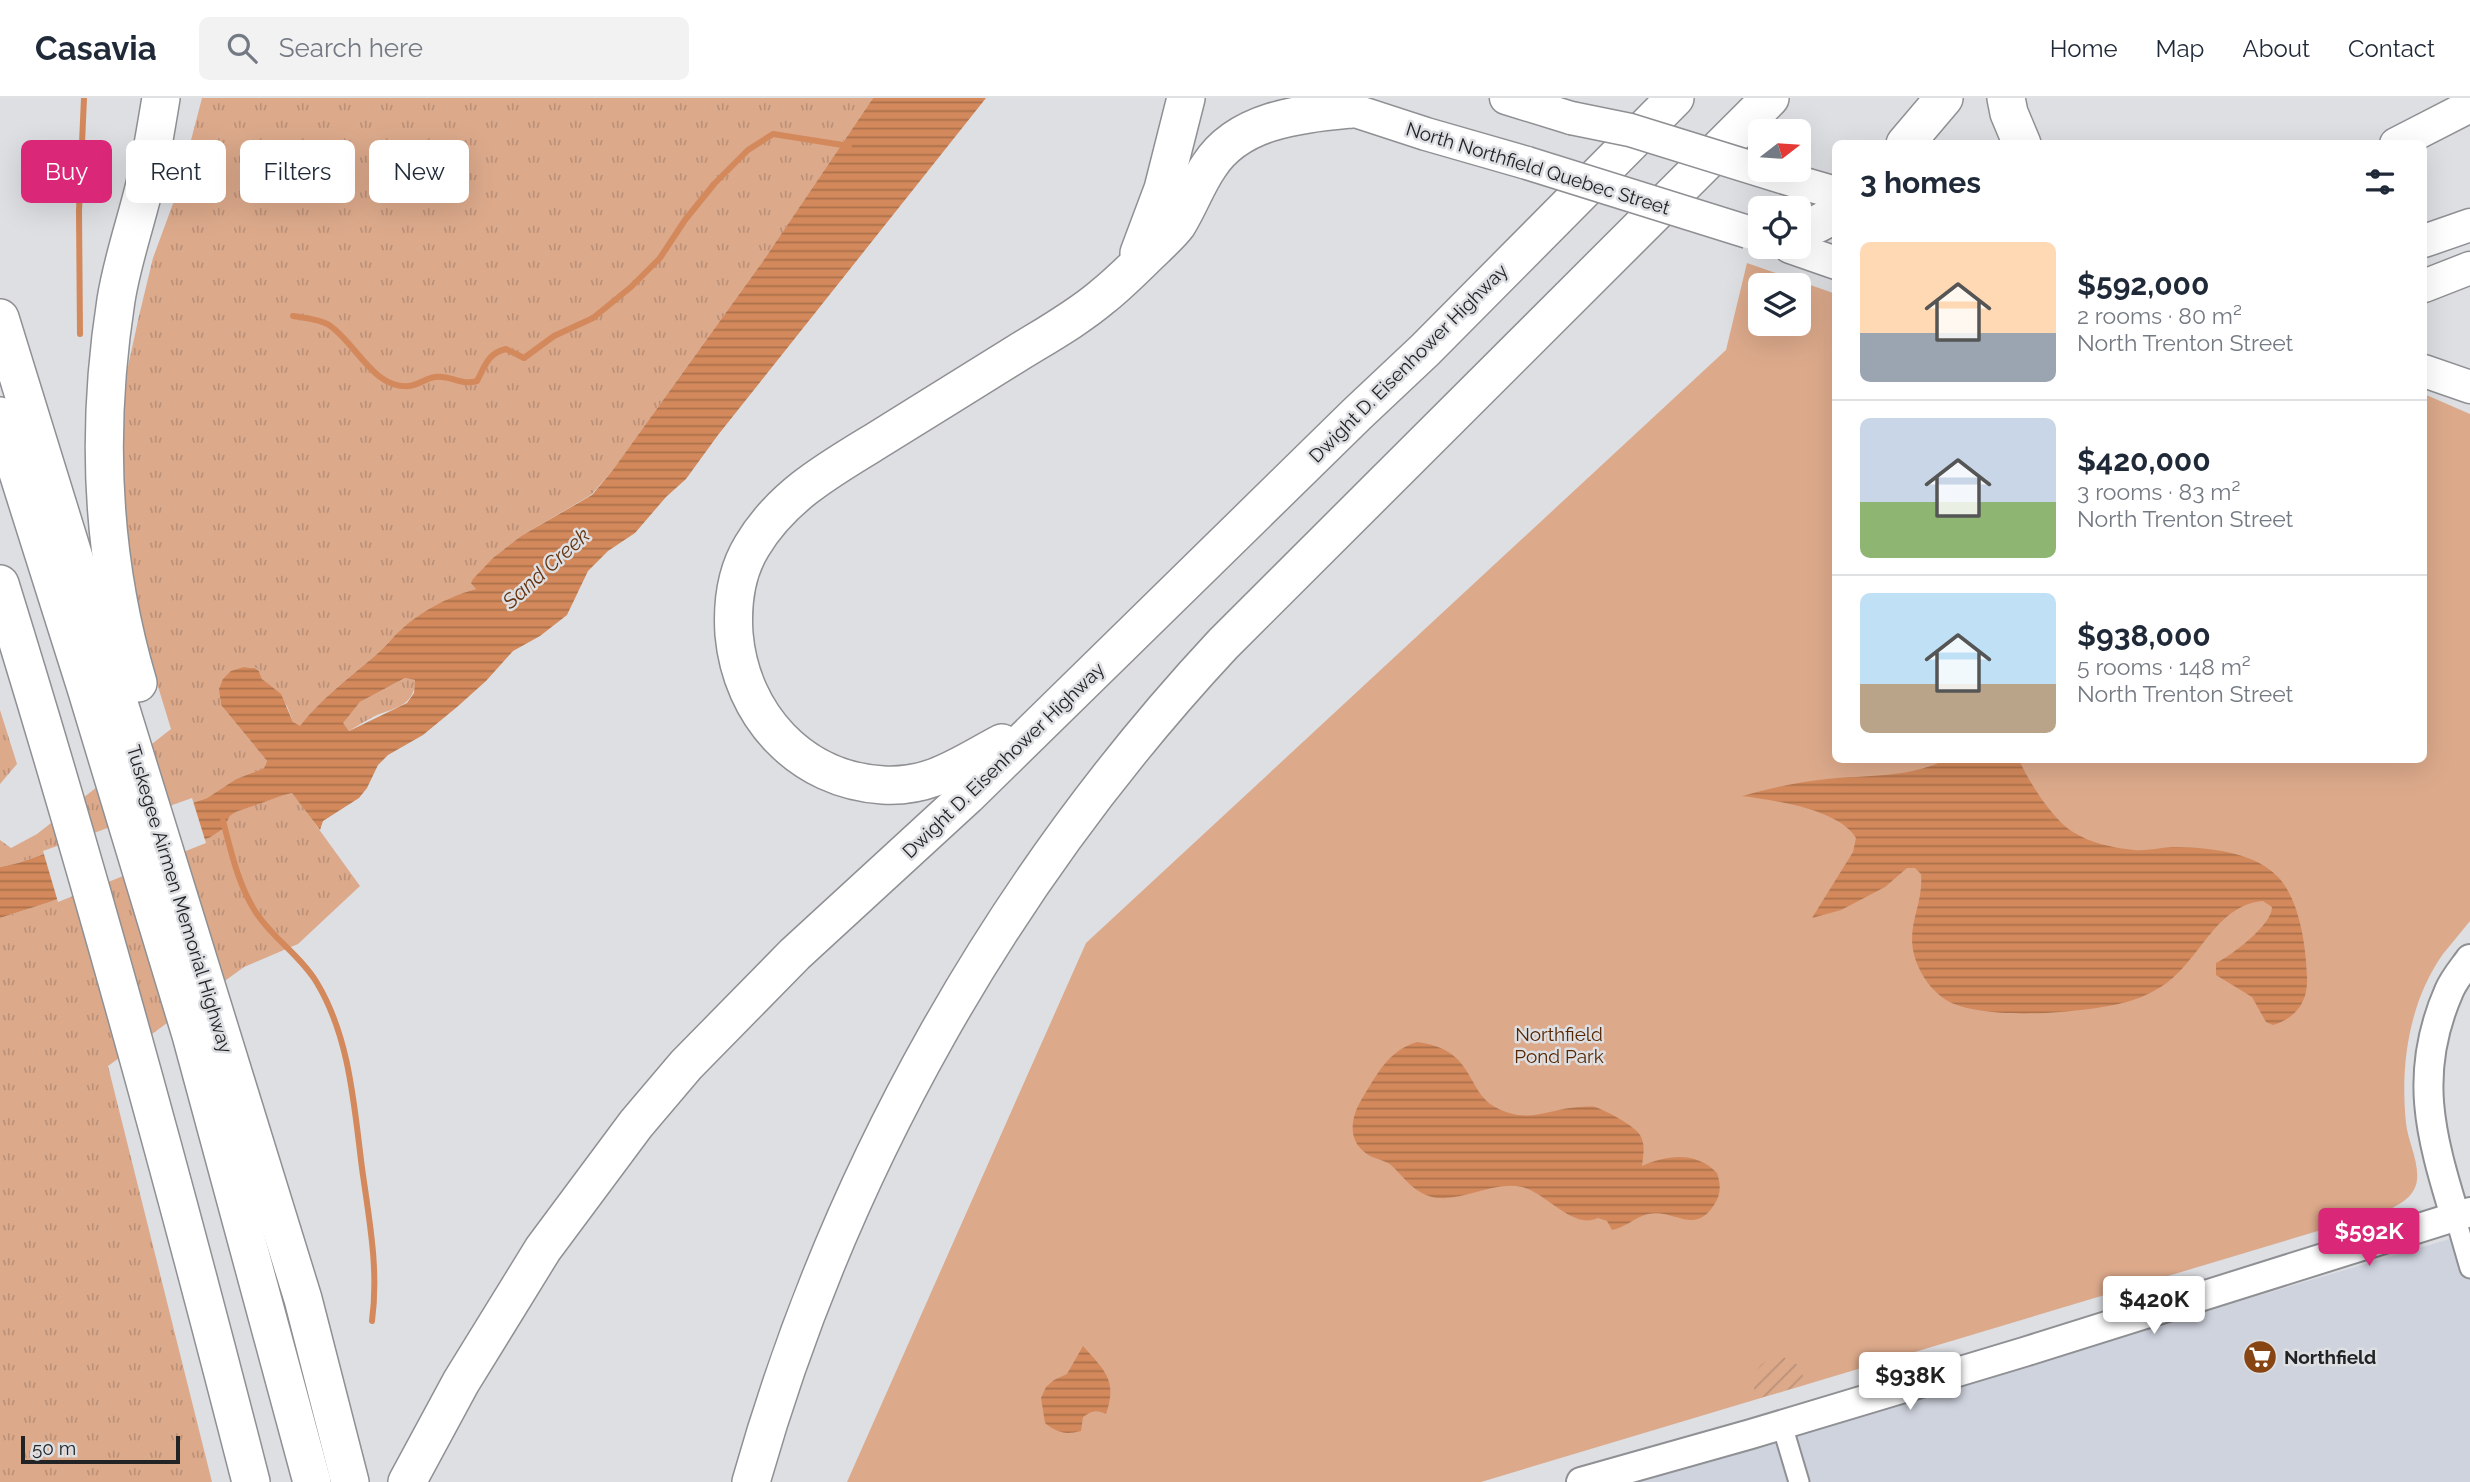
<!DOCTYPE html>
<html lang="en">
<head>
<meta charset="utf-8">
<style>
	body { margin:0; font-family:Raleway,sans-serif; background:#f2f2f3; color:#1f2937; height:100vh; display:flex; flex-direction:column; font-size:26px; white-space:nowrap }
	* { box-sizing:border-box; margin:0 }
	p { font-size:23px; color:#747a83 }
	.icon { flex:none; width:38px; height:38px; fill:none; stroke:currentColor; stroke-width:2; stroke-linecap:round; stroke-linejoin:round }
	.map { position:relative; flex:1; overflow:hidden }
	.drawer { position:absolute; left:1832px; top:42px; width:595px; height:623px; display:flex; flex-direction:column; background:#fff; border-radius:10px; box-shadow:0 7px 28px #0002 }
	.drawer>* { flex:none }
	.guide { position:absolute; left:21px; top:42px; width:665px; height:63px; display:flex; gap:14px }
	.needle { width:46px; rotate:73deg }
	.fabs { position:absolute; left:1748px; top:21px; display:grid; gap:14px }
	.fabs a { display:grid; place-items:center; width:63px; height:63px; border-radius:10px; background:#fff; box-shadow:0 7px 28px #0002; font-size:35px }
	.scale { position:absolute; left:21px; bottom:18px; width:159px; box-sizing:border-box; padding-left:7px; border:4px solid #222324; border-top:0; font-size:19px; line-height:24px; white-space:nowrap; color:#222324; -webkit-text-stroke:5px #dddfe3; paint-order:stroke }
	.price { position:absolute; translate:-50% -60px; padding:0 16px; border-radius:7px; background:#fff; color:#222; font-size:23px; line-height:46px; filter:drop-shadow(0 2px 4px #0008) }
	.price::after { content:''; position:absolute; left:50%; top:42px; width:21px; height:16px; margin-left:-10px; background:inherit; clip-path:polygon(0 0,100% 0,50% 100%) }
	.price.selected { background:#db2777; color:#fff }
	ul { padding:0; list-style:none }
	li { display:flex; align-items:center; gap:21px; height:175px; padding:0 28px }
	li+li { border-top:2px solid #e0e1e3 }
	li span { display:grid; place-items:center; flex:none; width:196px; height:140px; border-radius:10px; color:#555 }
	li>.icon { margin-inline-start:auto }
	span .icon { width:84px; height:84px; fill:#fffc; stroke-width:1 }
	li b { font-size:30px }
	h2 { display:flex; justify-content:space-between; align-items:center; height:84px; padding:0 28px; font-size:30px }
	.pill { padding:0 24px; border-radius:10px; background:#fff; box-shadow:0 7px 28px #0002; font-size:24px; line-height:63px }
	.pill.selected { background:#db2777; color:#fff }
	header { display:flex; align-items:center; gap:42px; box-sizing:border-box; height:98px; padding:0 35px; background:#fff; border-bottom:2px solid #e0e1e3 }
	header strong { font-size:33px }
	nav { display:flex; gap:38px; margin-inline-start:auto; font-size:24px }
	.search { width:490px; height:63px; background:#f2f2f3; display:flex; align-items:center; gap:18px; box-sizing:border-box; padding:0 24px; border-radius:10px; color:#747a83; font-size:26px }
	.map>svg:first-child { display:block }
</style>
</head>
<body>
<header>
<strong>Casavia</strong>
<div class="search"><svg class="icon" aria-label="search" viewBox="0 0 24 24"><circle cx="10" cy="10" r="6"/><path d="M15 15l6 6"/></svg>Search here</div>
<nav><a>Home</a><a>Map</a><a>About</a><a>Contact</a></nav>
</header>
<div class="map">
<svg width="2470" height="1384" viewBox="0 0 2470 1384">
	<defs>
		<pattern id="grass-tufts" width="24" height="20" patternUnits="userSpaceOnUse" patternTransform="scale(1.75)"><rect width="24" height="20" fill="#dca98b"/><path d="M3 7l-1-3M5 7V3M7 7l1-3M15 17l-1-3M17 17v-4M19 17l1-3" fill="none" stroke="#bc9178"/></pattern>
		<pattern id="garden-furrows" width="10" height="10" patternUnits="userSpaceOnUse" patternTransform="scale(1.75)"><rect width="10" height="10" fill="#dca98b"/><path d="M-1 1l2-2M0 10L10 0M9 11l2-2" fill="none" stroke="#bc9178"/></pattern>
		<pattern id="water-rules" width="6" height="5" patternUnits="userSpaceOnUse" patternTransform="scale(1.75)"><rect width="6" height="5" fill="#d3895b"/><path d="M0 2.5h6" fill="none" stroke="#ab704b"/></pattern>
	</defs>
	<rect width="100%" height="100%" fill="#dddfe3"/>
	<path fill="#cfd3de" d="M2470 1135V1384H1630Z"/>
	<g fill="url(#grass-tufts)">
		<path d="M202 0H873L763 163 612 373 591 397 521 438 494 459 476 491C452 497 425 512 405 528 393 538 383 552 370 562 345 583 320 602 300 629L293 624 287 608 262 581 259 573 256 570 244 569 220 599 221 607 267 663 264 670 236 681 207 700 18 765 0 769V742L11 750 37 736 171 631 145 546 129 471 120 344 127 273 139 218 153 160 178 92Z"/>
		<path d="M405 580 416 582C412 611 396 608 373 619 365 623 357 628 349 633L342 625 360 604Z"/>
		<path d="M0 612 17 666 0 686Z"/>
		<path d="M292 694 360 788 298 846 244 869 108 968 212 1384H0V820L50 804 211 739 223 731 230 718 236 714Z"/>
	</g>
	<path fill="#dca98b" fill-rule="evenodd" d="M1747 165 1836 196V662H2424V296L2470 316V823C2461 834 2452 845 2443 856 2409 904 2400 967 2406 1025 2408 1044 2419 1063 2417 1082 2415 1098 2401 1106 2388 1112L1481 1384H847L1086 845 1726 252ZM1760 187H1799V226H1760Z"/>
	<path fill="url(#garden-furrows)" d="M1783 1259 1798 1267 1807 1286 1756 1301C1750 1278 1756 1261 1783 1259Z"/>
	<g fill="url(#water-rules)" fill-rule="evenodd">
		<path d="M873 0H986L718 337 686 381 666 399 635 435 608 453 588 473 567 517 540 538 513 553 486 583 457 609 423 637 388 657 378 667 367 690 359 700 323 723 320 732 292 695 284 697 236 714 230 718 223 731 211 739 50 804 0 820V769L18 765 207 700 236 681 264 670 267 663 221 607 219 591 223 581 231 573 244 569 255 570 259 573 262 581 281 596 293 624 300 628C320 602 345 583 370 562 383 552 392 539 405 528 424 512 452 497 476 491L471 485 473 481 494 459 521 438 592 397 612 373 763 163ZM405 580 415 582 414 595 407 605 349 633 343 625 360 604Z"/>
		<path d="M1945 662H2019C2029 684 2052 721 2073 734 2090 745 2114 750 2134 752 2146 753 2159 750 2172 749 2204 749 2254 753 2278 779 2300 802 2306 849 2307 880 2308 904 2296 920 2273 927L2266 924 2252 899 2216 877V865C2232 857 2272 827 2272 809L2263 803C2217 807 2201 859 2168 884 2157 892 2144 899 2130 903 2089 915 1983 924 1946 902 1935 895 1924 882 1919 870 1901 832 1924 811 1921 776L1915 770H1907L1885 789 1866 799 1841 812 1812 820 1853 754 1856 740C1839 711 1773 702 1742 698 1770 690 1798 684 1827 681 1867 677 1909 680 1945 662Z"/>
		<path d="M1417 944C1438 947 1454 953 1466 972 1475 986 1480 1001 1495 1009 1529 1027 1547 1011 1579 1009 1583 1009 1590 1008 1595 1009 1605 1012 1635 1028 1640 1037 1646 1047 1643 1058 1642 1068 1667 1057 1696 1053 1717 1075 1721 1087 1721 1097 1714 1107 1694 1138 1674 1110 1648 1116 1635 1119 1625 1130 1612 1132L1607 1123 1598 1120C1572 1132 1547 1095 1522 1089 1494 1083 1466 1102 1438 1100 1416 1098 1405 1080 1391 1067 1385 1062 1374 1061 1367 1056 1346 1042 1351 1018 1363 999 1378 975 1388 953 1417 944Z"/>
		<path d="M1083 1248C1104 1272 1118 1282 1106 1316 1096 1311 1091 1313 1083 1319L1081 1333C1065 1337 1058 1335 1045 1325L1041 1300 1046 1289 1054 1282 1067 1276Z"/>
	</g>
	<path fill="#dddfe3" d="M192 700 206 745 58 804 43 753Z"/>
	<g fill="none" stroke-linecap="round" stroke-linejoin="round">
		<g stroke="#d3895b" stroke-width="6">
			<path d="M293 218C304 220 320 221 329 227 356 245 373 291 409 288 419 287 426 280 435 279 452 277 460 288 477 283 485 268 488 255 506 251L524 260 554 238 593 220 631 189 660 160 685 122 714 86 748 52 773 36 849 48"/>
			<path d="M80 236 79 113 84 0"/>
			<path d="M223 723C231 753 238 786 255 813 272 840 301 858 317 885 350 940 354 1008 362 1070 369 1121 379 1171 372 1223"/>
		</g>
		<g stroke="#8f9094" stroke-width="23">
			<g id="street">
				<path d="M2455 1118 2470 1170"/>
				<path d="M1782 1327 1799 1384"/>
			</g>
		</g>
		<g stroke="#8f9094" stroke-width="32">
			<g id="secondary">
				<path d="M2455 1118C2430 1036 2413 975 2449 893 2454 881 2463 871 2470 861"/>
				<path d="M1581 1384 1751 1336 2024 1254 2470 1114"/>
			</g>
		</g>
		<g stroke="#8f9094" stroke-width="35">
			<g id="primary">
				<path d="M1506 0 1571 20"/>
				<path d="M1328 4 1426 36 1527 65"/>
				<path d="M2396 46 2470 8"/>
				<path d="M1798 84 1836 95"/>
				<path d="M2424 143 2470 127"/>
				<path d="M1790 149 1836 165"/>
				<path d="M2424 188 2470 170"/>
				<path d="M2424 273 2470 289"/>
			</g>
		</g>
		<g stroke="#8f9094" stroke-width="40">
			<g id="highway">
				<path d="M2006 0 2009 15 2022 46"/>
				<path d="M1905 46 1944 0"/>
				<path d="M1799 131 1817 126 1836 116"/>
				<path d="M1139 155 1163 91 1186 0"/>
				<path d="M0 220 303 1201 350 1384"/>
				<path d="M0 318 86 590 191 937 312 1384"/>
				<path d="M0 486C92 783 174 1083 251 1384"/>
				<path d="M138 585C101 460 96 330 116 202 123 158 139 116 148 73 153 49 157 24 161 0"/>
				<path d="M1002 645C962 666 931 690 883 687 800 682 741 617 734 536 732 506 736 474 752 448 781 399 828 372 876 343 923 314 969 285 1016 256 1045 238 1076 221 1102 199 1121 184 1138 166 1156 149 1163 142 1171 135 1177 127 1189 108 1196 87 1209 68 1239 21 1301 16 1351 11"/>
				<path d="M407 1384 461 1284 543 1151 636 1026 686 967 795 856 967 698 1357 316 1425 252 1675 0"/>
				<path d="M751 1384C839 1072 1002 783 1223 546L1770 0"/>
			</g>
		</g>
		<use href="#street" stroke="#fff" stroke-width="19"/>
		<use href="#secondary" stroke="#fff" stroke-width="28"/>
		<use href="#primary" stroke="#fff" stroke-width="32"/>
		<use href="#highway" stroke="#fff" stroke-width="37"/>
		<g stroke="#8f9094" stroke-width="35" stroke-linecap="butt">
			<g id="primary-bridge">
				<path d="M1571 20 1630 32 1798 84"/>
				<path d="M1527 65 1748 134"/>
			</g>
		</g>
		<use href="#primary-bridge" stroke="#fff" stroke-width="32"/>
	</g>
	<defs>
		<g id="supermarket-disc" transform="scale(1.75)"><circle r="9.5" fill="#874514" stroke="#dddfe3"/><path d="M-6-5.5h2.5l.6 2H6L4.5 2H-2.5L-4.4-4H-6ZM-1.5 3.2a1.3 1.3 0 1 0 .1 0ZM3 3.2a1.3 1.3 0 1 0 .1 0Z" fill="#fff"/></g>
	</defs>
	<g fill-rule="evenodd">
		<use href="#supermarket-disc" x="2260" y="1259"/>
	</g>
	<g text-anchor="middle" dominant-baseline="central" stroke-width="5" stroke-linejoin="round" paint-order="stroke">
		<g font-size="19" fill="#222324" stroke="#dddfe3">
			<text transform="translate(1538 70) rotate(17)">North Northfield Quebec Street</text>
			<text transform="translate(1408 265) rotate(-45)">Dwight D. Eisenhower Highway</text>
			<text transform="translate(1003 662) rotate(-44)">Dwight D. Eisenhower Highway</text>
			<text transform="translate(180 801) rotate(73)">Tuskegee Airmen Memorial Highway</text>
		</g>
		<g font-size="19" fill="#562601" stroke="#dddfe3">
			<text x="1559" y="936">Northfield<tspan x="1559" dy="22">Pond Park</tspan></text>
		</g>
		<g font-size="19" font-weight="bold" fill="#222324" stroke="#dddfe3" text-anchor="start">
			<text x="2284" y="1259">Northfield</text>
		</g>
		<g font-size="21" font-style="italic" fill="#653411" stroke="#dddfe3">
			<text transform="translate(546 470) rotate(-42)">Sand Creek</text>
		</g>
	</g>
</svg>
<div class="fabs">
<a><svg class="needle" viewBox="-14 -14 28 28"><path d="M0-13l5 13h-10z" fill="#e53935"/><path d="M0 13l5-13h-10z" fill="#747a83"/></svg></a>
<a><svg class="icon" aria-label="locate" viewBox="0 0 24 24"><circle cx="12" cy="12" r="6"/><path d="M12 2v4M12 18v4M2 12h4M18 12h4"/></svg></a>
<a><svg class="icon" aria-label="layers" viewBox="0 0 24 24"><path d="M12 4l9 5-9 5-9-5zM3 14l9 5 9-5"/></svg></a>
</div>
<div class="scale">50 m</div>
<b class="price selected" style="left:2369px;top:1170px">$592K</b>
<b class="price" style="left:2154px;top:1238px">$420K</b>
<b class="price" style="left:1910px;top:1314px">$938K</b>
<div class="guide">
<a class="pill selected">Buy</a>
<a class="pill">Rent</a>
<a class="pill">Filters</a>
<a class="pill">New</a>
</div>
<section class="drawer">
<h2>3 homes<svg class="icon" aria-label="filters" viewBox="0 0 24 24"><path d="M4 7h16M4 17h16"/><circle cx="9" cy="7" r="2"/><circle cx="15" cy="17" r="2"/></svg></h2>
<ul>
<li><span style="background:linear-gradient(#ffd9b3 65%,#9aa5b1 0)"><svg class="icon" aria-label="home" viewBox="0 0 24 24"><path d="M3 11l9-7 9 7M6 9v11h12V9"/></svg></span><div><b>$592,000</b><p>2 rooms · 80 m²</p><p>North Trenton Street</p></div></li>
<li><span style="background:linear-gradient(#c9d6e8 60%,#8fb573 0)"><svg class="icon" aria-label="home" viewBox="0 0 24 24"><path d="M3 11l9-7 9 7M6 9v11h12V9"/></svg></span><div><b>$420,000</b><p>3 rooms · 83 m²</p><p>North Trenton Street</p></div></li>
<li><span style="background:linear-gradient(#bfe0f5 65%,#b9a48a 0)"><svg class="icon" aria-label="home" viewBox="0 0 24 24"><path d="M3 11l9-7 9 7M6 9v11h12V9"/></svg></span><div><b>$938,000</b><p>5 rooms · 148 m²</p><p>North Trenton Street</p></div></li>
</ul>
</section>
</div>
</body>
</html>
